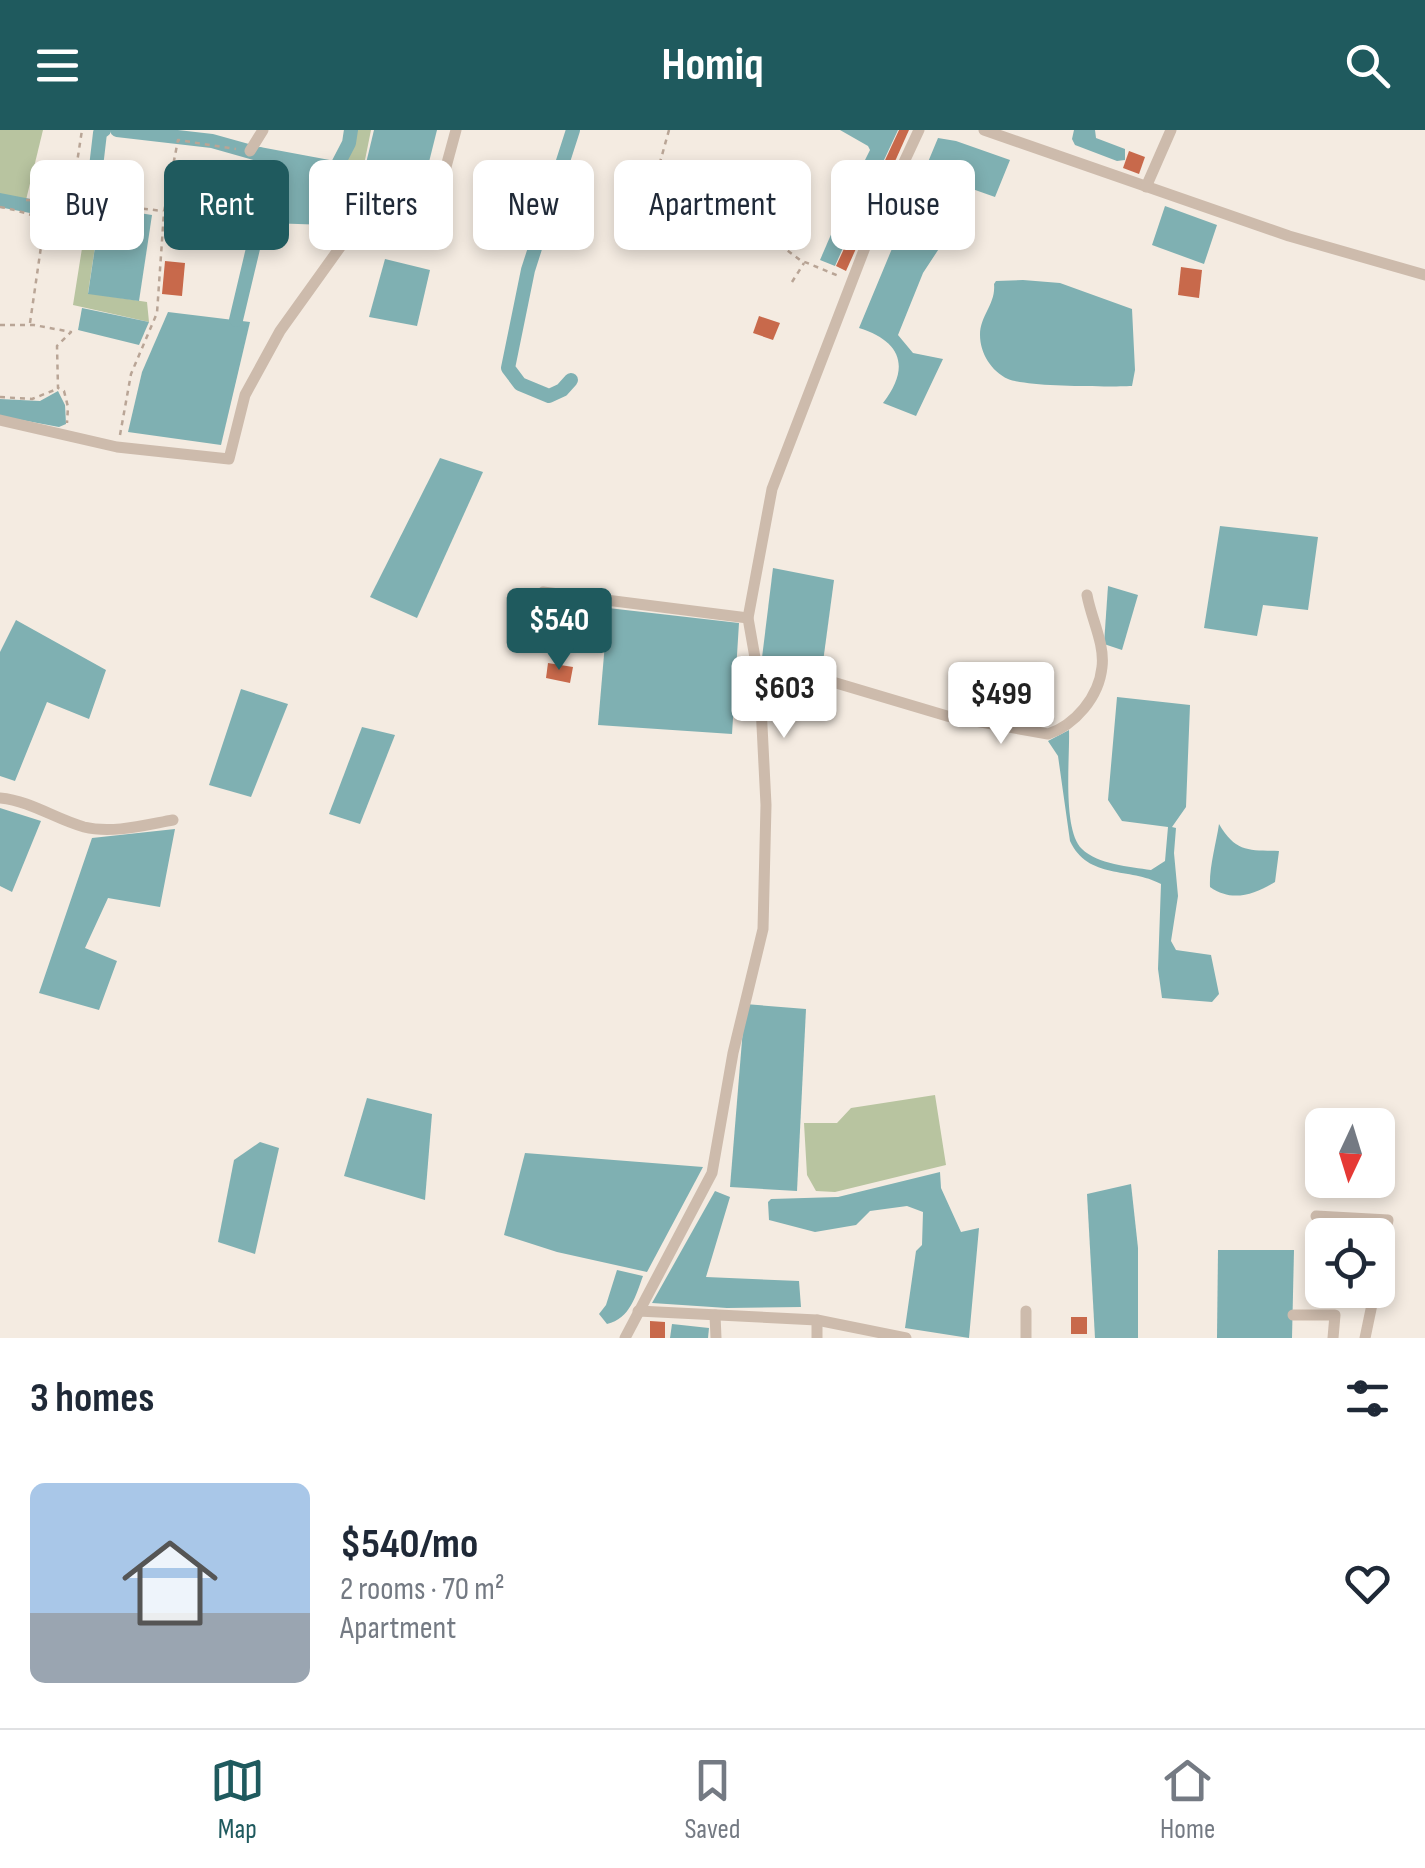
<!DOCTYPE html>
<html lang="en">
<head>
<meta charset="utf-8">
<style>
	body { margin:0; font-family:"Sofia Sans Condensed",sans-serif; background:#f6f6f7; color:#1f2937; height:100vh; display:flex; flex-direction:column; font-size:38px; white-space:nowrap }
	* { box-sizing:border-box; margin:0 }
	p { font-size:32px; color:#747a83 }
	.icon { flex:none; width:55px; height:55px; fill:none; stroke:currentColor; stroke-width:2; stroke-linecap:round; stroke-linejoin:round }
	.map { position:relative; height:1208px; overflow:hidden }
	.side { display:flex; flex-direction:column; background:#fff; flex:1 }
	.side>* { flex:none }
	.hud { position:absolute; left:30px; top:30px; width:1365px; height:90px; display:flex; gap:20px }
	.needle { width:65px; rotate:184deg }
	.buttons { position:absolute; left:1305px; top:978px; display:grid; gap:20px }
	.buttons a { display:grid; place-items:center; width:90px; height:90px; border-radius:15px; background:#fff; box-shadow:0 5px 15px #0003; font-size:50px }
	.price { position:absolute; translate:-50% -85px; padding:0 22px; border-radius:10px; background:#fff; color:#222; font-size:32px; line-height:65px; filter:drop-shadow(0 2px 5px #0008) }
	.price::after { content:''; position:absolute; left:50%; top:60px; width:30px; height:22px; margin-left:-15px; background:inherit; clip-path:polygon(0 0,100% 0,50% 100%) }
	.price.active { background:#1f5a5e; color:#fff }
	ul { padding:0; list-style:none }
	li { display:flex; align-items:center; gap:30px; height:250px; padding:0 30px }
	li+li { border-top:2px solid #e0e1e3 }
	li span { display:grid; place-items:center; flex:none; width:280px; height:200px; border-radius:15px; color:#555 }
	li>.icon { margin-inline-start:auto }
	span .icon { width:120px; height:120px; fill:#fffc; stroke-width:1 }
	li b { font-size:42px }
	h2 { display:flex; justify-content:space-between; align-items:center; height:120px; padding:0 30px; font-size:42px }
	.tag { padding:0 35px; border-radius:15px; background:#fff; box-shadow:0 5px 15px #0003; font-size:35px; line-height:90px }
	.tag.active { background:#1f5a5e; color:#fff }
	header { display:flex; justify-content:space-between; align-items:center; height:130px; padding:0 30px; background:#1f5a5e; color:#fff; font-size:45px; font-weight:700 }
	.tab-bar { display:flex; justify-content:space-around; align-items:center; height:140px; border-top:2px solid #e0e1e3; background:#fff; font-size:28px; color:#747a83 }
	.tab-bar a { display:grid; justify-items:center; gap:5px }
	.tab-bar .active { color:#1f5a5e }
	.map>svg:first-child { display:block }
</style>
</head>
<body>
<header><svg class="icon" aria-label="menu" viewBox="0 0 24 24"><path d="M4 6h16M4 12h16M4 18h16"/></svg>Homiq<svg class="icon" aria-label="search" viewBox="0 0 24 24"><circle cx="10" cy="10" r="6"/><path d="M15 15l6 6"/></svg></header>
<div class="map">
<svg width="1425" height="1208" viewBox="0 0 1425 1208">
	<rect width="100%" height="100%" fill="#f4ebe1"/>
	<g fill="#b8c4a0">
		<path d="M0 0H43L26 70 0 68Z"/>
		<path d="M354 0H371L356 75 422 94 418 109 329 97C335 63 346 33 354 0Z"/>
		<path d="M101 77 88 163 147 172 149 192 73 175 86 93Z"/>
		<path d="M935 965 946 1035 835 1062 816 1061 807 1045 804 993H837L851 978Z"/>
	</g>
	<g fill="#7fb0b2">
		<path d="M374 0H437L414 92 356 75Z"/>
		<path d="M840 0H898L877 45 862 36 870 20 868 16Z"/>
		<path d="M1074 0H1095L1096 8 1125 19V30L1117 31 1075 15 1072 9Z"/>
		<path d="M938 8 956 11 1010 30 995 67 961 55V72L942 114 923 143 898 205 913 223 943 229 916 286 883 273C911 237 901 211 859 198Z"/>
		<path d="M260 17 335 31 342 24 345 25 335 50 327 95 269 93 257 104 253 103 264 61 257 25Z"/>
		<path d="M1165 76 1217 95 1204 134 1152 115Z"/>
		<path d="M101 77 152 85 139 171 88 164Z"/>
		<path d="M839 86 854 93 835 136 820 130Z"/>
		<path d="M385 129 430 140 417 196 369 187Z"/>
		<path d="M1023 150 1060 153 1132 179 1135 240 1132 256C1109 257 1026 257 1008 249 991 241 980 223 980 205 980 185 996 174 994 154L996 151Z"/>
		<path d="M82 178 149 192 139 215 78 200Z"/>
		<path d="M168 182 250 192 221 315 128 302 142 242Z"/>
		<path d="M58 261 65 275 66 294 59 297 0 286V269L40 271Z"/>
		<path d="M440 328 483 342 417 488 370 467Z"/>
		<path d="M1220 396 1318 407 1308 480 1263 475 1257 506 1204 498Z"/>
		<path d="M773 438 834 450 823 532C803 541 783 549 760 544Z"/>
		<path d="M1108 456 1138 465 1122 520 1104 514Z"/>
		<path d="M608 478 739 493 732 604 598 595Z"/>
		<path d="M16 490 106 540 89 589 47 572 15 651 0 646V522Z"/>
		<path d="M241 559 288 574 251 667 209 655Z"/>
		<path d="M1117 567 1190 575 1186 677 1172 697 1176 698 1174 723 1178 766 1171 811 1176 820 1211 825 1219 864 1212 872 1162 868 1158 839 1161 754C1130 737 1088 750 1070 711L1058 626 1048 611 1069 600C1070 627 1062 700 1082 719 1097 734 1130 737 1151 740L1165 731 1168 697 1122 691 1108 670Z"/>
		<path d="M362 597 395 605 360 694 329 684Z"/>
		<path d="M0 678 41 691 12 762 0 756Z"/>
		<path d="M1219 694C1236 723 1249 720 1279 721L1275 752C1254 764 1233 773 1210 757 1209 738 1216 714 1219 694Z"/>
		<path d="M175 699 160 777 108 768 85 818 117 831 99 880 39 863 92 708Z"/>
		<path d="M745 874 806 879 797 1061 730 1057Z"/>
		<path d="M367 968 432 984 425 1070 344 1046Z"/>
		<path d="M260 1012 279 1018 255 1124 218 1112 234 1030Z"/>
		<path d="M525 1023 703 1037 647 1142 557 1122 504 1105Z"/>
		<path d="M940 1042 941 1058 961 1102 979 1098 969 1208 905 1198 916 1121 922 1115 923 1082 907 1076 870 1081 856 1095 815 1102 769 1090 768 1072 771 1069 838 1067Z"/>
		<path d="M1131 1054 1138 1118V1208H1095L1087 1064Z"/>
		<path d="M715 1061 730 1067 706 1147 799 1151 801 1177 727 1178 652 1173Z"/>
		<path d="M1218 1120H1294L1292 1208H1217Z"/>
		<path d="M617 1140 643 1146C636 1165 630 1189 607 1194L599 1184 606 1175Z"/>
		<path d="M672 1194 709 1198 708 1208H670Z"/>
	</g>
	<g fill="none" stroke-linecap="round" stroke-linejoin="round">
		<g stroke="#7fb0b2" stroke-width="14">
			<path d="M117 0 212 11 276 29"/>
			<path d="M335 40 349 13 351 0"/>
			<path d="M0 70 56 81 81 77 94 54 100 3 104 0"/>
			<path d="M236 190 260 89"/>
			<path d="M571 250 562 260 549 266 520 254 508 238 528 140 573 0"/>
		</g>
	</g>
	<g fill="#c8694b">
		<path d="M899 0H909L846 141 836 136Z"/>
		<path d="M1129 21 1145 27 1139 44 1123 38Z"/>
		<path d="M200 56 233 66 227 83 195 72Z"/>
		<path d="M709 58 727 66 718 86 700 77Z"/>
		<path d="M165 131 185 133 182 166 162 164Z"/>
		<path d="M1181 137 1202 140 1199 168 1178 165Z"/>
		<path d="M759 186 780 193 773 210 753 203Z"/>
		<path d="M548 533 573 537 570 553 546 548Z"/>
		<rect x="1071" y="1187" width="16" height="17"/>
		<path d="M650 1191 665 1192V1208H650Z"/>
	</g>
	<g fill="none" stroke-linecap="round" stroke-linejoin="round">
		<g stroke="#b9a596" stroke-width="2.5" stroke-dasharray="5 5" stroke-linecap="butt">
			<path d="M669 0 654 54 699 70"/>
			<path d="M26 70 71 72 82 0"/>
			<path d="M0 77C39 83 69 108 102 74L163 81"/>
			<path d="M719 89 724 85 763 102 800 130 841 147"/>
			<path d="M792 152 804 133"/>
			<path d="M30 193 45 89"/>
			<path d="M0 195H34L71 202 57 216 58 258 64 261 68 277 67 293"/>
			<path d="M0 267 32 269 57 259"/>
			<path d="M120 305 131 244 157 183 164 82 178 10 236 19"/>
		</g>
		<g stroke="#cdbbac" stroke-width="11">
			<path d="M984 0 1289 106 1425 145"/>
			<path d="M250 21 263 0"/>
			<path d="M1146 57 1171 0"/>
			<path d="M0 290 117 317 229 329 245 265 280 201 351 102 425 114 456 0"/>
			<path d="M543 462 748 488"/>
			<path d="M760 556 816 547 947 586 1048 604C1075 595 1099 567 1102 537 1105 514 1091 488 1087 465"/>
			<path d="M0 668C31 671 55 689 84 697 112 704 145 695 173 690"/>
			<path d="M1316 1086 1388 1090 1378 1145"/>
			<path d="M638 1181 817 1190 906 1208"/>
			<path d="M715 1185 716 1208"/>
			<path d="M1293 1185H1335L1333 1208"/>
			<path d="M817 1190V1208"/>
			<path d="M625 1208 712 1043 733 923 763 799 766 675 760 556 748 488 772 359 869 107 919 0"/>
			<path d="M1026 1208V1181"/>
			<path d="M1365 1208 1375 1160"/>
		</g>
	</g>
</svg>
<div class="buttons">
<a><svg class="needle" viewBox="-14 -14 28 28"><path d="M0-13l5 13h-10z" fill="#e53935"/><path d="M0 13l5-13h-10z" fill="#747a83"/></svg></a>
<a><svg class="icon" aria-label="locate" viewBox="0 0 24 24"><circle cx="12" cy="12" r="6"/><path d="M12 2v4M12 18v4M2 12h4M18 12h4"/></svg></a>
</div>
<b class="price active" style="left:559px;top:543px">$540</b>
<b class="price" style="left:784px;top:611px">$603</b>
<b class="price" style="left:1001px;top:617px">$499</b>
<div class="hud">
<a class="tag">Buy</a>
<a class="tag active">Rent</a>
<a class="tag">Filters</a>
<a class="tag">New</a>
<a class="tag">Apartment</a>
<a class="tag">House</a>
</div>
</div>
<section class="side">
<h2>3 homes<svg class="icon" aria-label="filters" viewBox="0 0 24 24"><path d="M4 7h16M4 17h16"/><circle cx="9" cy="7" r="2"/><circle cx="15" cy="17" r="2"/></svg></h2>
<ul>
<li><span style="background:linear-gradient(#a9c7e8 65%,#9aa5b1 0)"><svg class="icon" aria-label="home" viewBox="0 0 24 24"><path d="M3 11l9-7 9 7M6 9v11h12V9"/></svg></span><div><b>$540/mo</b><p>2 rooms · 70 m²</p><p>Apartment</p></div><svg class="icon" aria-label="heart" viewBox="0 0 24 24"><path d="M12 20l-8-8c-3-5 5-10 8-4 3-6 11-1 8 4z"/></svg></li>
</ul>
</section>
<nav class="tab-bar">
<a class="active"><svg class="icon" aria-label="map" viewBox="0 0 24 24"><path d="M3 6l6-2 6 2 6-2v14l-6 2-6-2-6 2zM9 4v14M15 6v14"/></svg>Map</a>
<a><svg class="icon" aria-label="saved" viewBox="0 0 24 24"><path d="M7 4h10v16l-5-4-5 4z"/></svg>Saved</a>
<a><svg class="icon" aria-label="home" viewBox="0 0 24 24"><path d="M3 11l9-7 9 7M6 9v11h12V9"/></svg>Home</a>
</nav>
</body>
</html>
